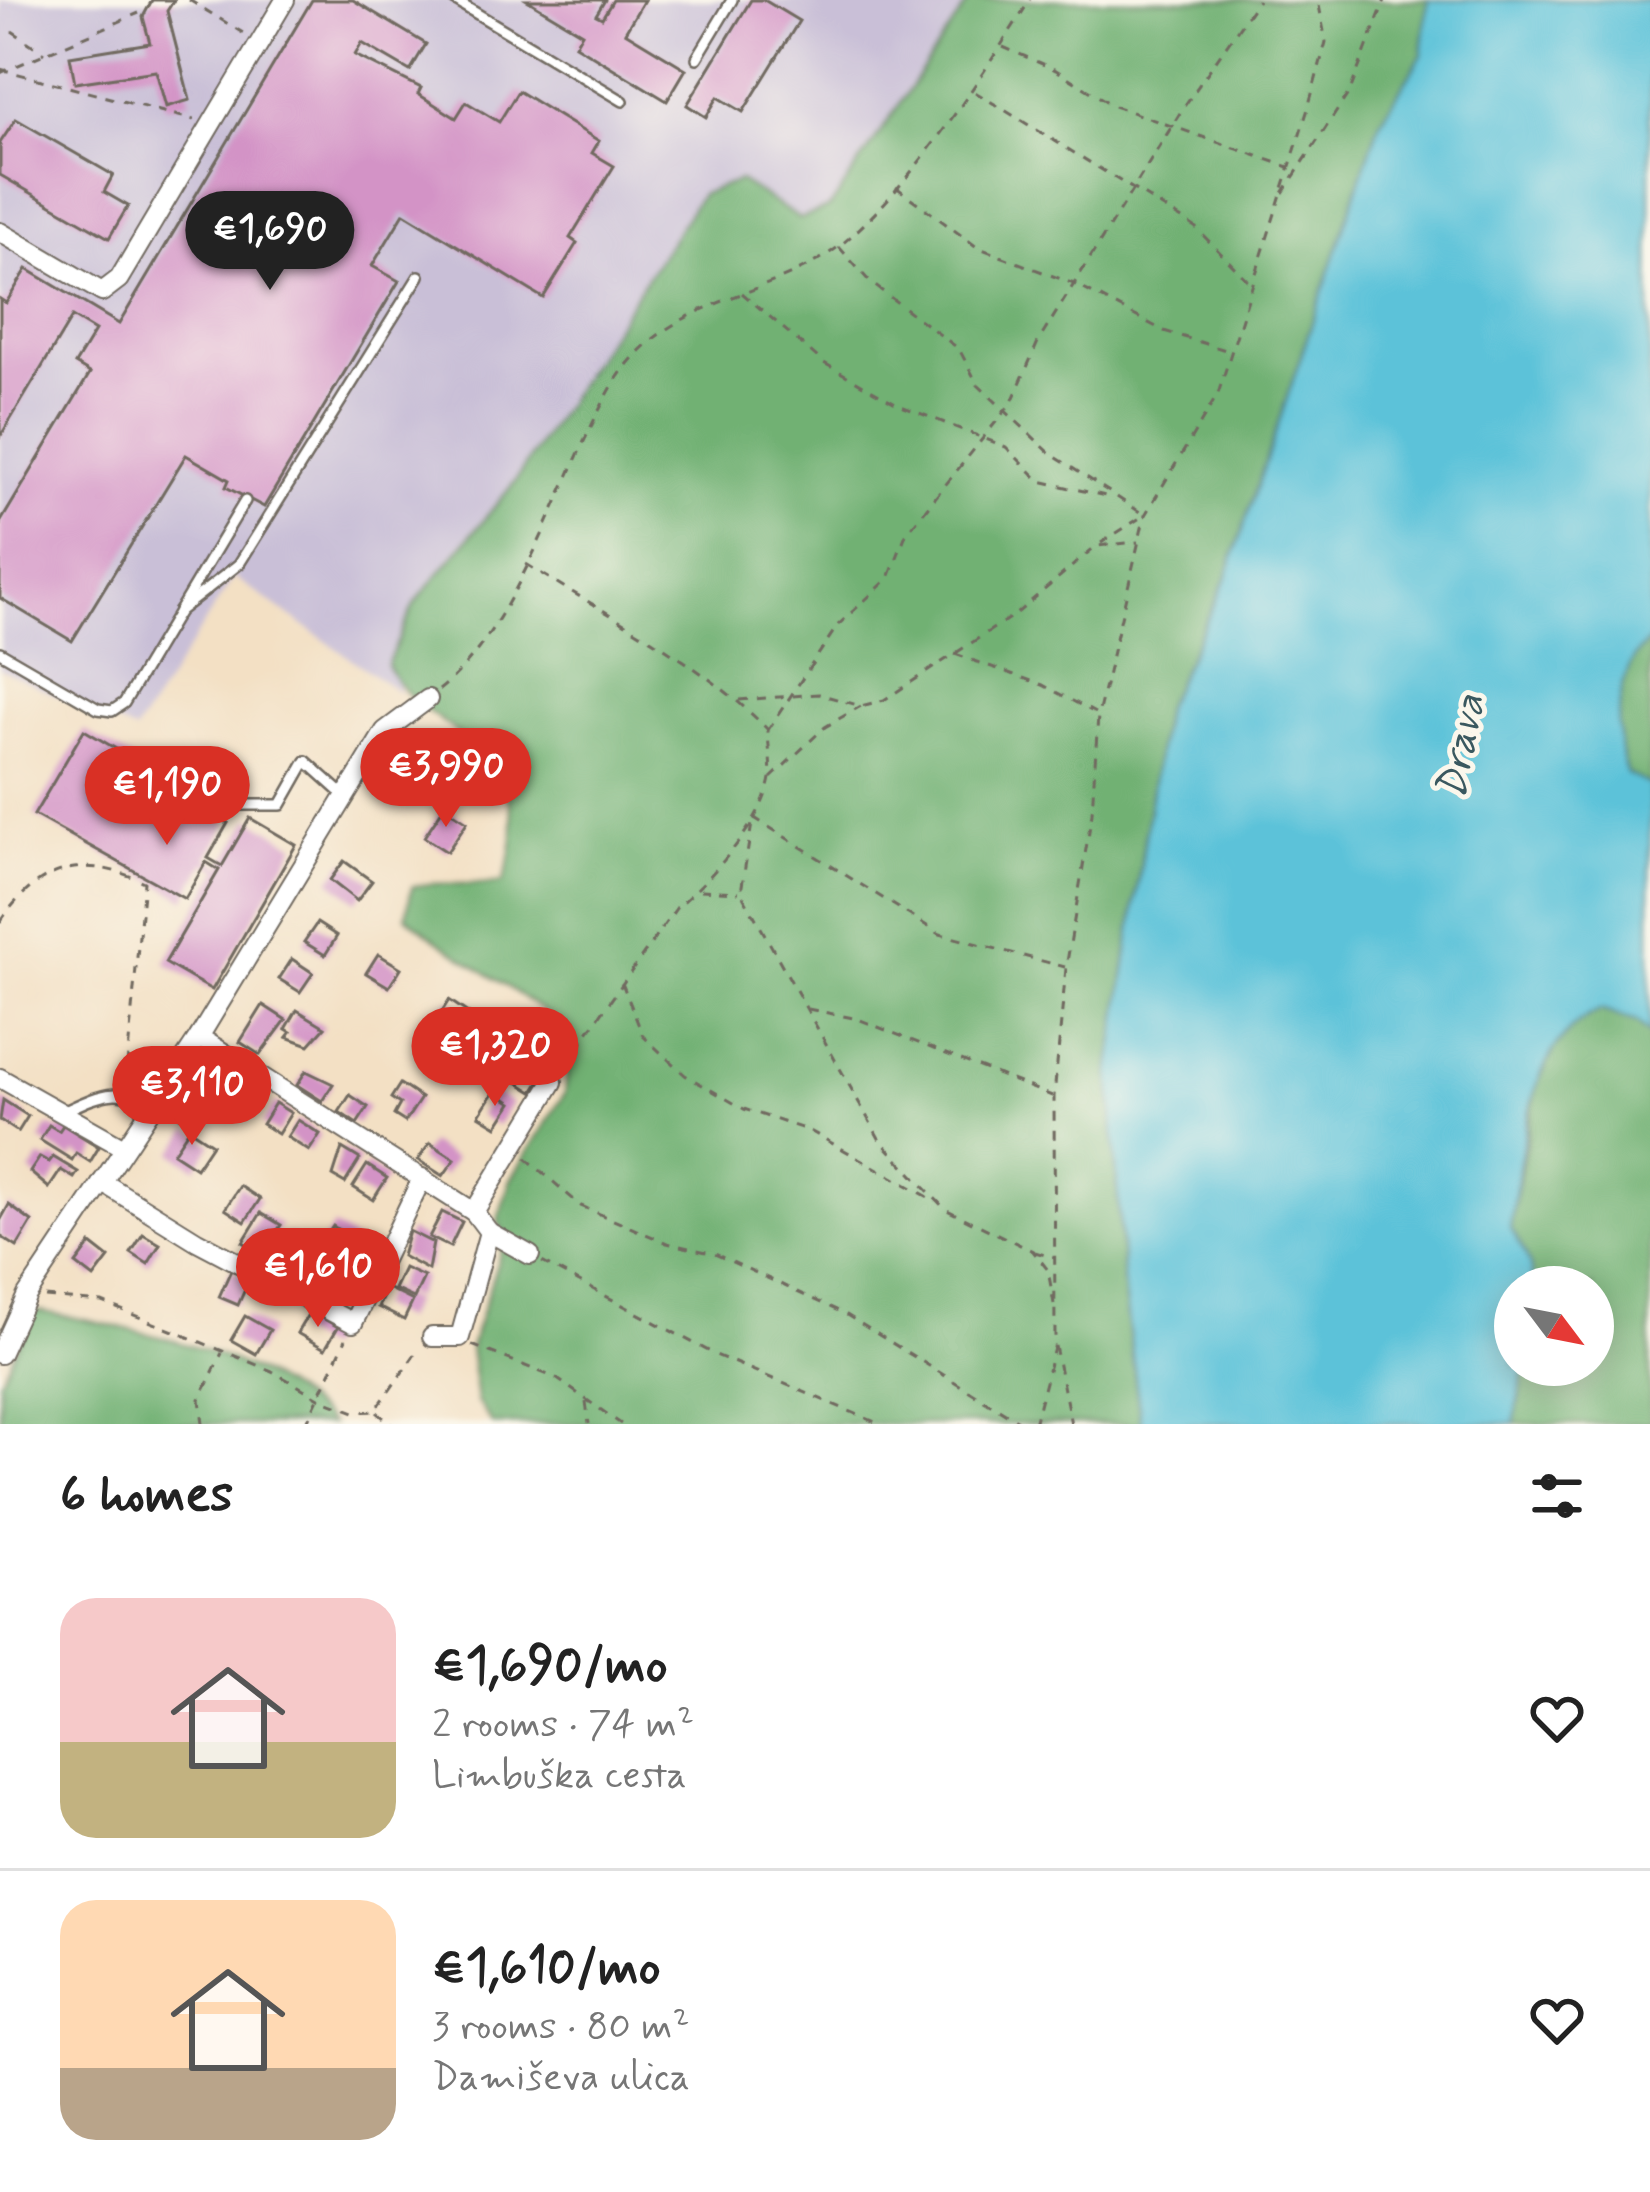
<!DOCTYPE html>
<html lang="en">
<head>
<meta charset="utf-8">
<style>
	body { margin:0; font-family:Mynerve,sans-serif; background:#f2f2f2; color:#222; height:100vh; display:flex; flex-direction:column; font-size:45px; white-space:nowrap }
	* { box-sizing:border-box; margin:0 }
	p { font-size:39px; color:#767676 }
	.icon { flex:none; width:66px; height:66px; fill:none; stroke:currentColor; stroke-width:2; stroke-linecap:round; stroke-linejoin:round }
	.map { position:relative; height:1424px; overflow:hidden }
	.details { display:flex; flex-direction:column; background:#fff; flex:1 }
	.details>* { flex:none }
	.needle { width:78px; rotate:122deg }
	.controls { position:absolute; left:1494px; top:1266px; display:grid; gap:24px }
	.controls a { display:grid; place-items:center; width:120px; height:120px; border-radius:50%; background:#fff; box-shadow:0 6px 30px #0003; font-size:60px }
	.price { position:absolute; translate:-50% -102px; padding:0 27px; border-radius:42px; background:#d93025; color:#fff; font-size:39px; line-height:78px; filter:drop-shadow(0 3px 6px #0008) }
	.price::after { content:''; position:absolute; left:50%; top:72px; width:36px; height:27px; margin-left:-18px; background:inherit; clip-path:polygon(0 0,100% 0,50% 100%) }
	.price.current { background:#222; color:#fff }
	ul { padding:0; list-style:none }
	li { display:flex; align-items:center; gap:36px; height:300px; padding:0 60px }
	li+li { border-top:3px solid #e0e0e0 }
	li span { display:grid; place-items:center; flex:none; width:336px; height:240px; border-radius:36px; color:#555 }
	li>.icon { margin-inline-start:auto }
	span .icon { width:144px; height:144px; fill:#fffc; stroke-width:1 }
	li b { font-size:51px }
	h2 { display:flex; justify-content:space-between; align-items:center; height:144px; padding:0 60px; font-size:51px }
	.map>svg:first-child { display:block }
</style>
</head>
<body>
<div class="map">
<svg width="1650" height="1424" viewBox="0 0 1650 1424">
	<rect width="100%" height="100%" fill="#fbf7ec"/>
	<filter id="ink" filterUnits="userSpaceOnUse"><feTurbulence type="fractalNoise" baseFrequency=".00833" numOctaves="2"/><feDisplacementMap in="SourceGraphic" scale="24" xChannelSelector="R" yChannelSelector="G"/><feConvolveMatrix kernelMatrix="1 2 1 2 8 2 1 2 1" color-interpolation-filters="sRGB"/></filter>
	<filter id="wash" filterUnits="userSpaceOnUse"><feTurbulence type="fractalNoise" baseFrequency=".004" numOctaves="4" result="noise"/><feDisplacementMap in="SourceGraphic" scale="48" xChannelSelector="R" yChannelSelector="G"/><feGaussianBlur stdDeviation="2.7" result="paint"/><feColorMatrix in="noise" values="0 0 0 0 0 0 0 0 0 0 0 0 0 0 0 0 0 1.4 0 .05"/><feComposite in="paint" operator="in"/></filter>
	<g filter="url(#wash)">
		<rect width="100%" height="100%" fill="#f3e0c4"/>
		<path fill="#c9bfd7" d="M0 0H970L830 207 800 219 740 181 595 361 513 483 449 559 388 665 400 693 234 577 135 732 0 669Z"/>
		<g fill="#71b173" stroke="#4e6e4f" stroke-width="3">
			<path d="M970 0H1428L1422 55 1379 124 1225 582 1164 708 1110 1072 1124 1292 1141 1424H492L477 1402 470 1348 505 1238 498 1220 510 1181 565 1093 570 1032C518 989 458 960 406 916L412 887C442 879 472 888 503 882 527 815 508 773 452 729 424 707 403 698 387 665L415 603 514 483 701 194 740 181 800 219 830 207Z"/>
			<path d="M1650 641V785L1627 774C1612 737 1615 666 1650 641Z"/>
			<path d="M1601 1010 1637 1022 1650 1035V1424H1514L1525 1365H1593V1287H1533L1510 1227 1537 1084 1555 1048 1577 1020Z"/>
			<path d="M35 1310C137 1331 255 1348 331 1424H0V1380Z"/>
		</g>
		<path fill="#5cc2d9" stroke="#447682" stroke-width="3" d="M1428 0H1650V641C1615 666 1612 737 1627 774L1650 785V1035L1637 1022 1601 1010C1523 1041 1524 1156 1510 1227 1522 1247 1533 1263 1533 1287H1515V1365H1525L1514 1424H1141L1124 1292 1110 1072 1164 708 1225 582 1379 124 1422 55Z"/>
		<g id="blocks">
			<g fill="#d393c6">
				<path d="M152 0H174L167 11 190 100 166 107 156 71 75 83 70 56 150 43 143 17Z"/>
				<path d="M312 0H353L426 44 410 71 362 43 355 55 421 88 418 94 456 118 466 102 499 122 518 91 599 141 592 153 614 166 570 238 577 243 543 298 404 213 372 266 399 281 264 507 226 487 229 480 186 455 72 641 0 598V523L90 373 75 364 95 331 72 317 0 437V299L6 303 27 269 119 324Z"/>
				<path d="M527 0H605L596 15 602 18 613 0H644L625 32 686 69 667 101 575 45 582 33Z"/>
				<path d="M751 0H764L799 21 743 112 718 97 706 117 687 105Z"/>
				<path d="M16 119 113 175 104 192 128 206 109 238 0 175V143Z"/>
				<path d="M84 730 152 770 148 777 228 823 208 858 222 866 250 818 296 845 212 990 165 963 219 870 206 862 185 899 34 815Z"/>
				<path d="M428 736 451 750 443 774 415 756Z"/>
				<path d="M444 807 467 822 447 852 424 837Z"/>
				<path d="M344 861 372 881 357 901 330 880Z"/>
				<path d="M317 923 337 936 325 955 304 942Z"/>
				<path d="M378 954 401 968 389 987 366 973Z"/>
				<path d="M292 959 313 973 300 992 279 979Z"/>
				<path d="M449 1000 468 1013 453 1037 434 1024Z"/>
				<path d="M263 1005 286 1020 260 1055 240 1042Z"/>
				<path d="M297 1010 325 1027 309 1045 287 1037 291 1032 286 1029Z"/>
				<path d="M478 1021 499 1034 490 1050 469 1036Z"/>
				<path d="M513 1060 542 1078 533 1092 504 1074Z"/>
				<path d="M306 1071 333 1084 322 1101 297 1085Z"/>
				<path d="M244 1080 262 1092 249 1112 231 1100Z"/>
				<path d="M400 1084 421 1098 405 1122 394 1115 400 1104 391 1098Z"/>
				<path d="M494 1091 512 1103 497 1126 479 1115Z"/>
				<path d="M186 1094 207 1108 195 1127 174 1113Z"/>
				<path d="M350 1095 368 1107 357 1124 339 1112Z"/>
				<path d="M3 1100 28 1116 18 1132 0 1120Z"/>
				<path d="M275 1103 291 1113 278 1134 262 1124Z"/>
				<path d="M298 1120 320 1134 309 1151 287 1137Z"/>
				<path d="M49 1125 59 1131 63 1125 99 1147 90 1162 76 1153 72 1160 40 1140Z"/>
				<path d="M189 1129 212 1144 196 1168 173 1153Z"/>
				<path d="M430 1143 455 1159 443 1176 418 1160Z"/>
				<path d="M342 1148 360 1159 345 1183 333 1176Z"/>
				<path d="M40 1157 49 1162 53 1157 78 1172 74 1178 61 1170 49 1188 30 1172Z"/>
				<path d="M367 1165 387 1178 373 1200 353 1187Z"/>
				<path d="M240 1186 260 1199 245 1222 225 1209Z"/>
				<path d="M9 1205 32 1222 17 1247 0 1236V1221Z"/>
				<path d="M442 1212 462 1222 450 1247 429 1237Z"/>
				<path d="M261 1213 281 1225 262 1254 243 1242Z"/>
				<path d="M333 1226 371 1252 356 1275 320 1245Z"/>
				<path d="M409 1231 433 1243 428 1270 402 1256Z"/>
				<path d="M143 1234 160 1244 148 1264 131 1253Z"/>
				<path d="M288 1234 314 1249 292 1287 266 1272Z"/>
				<path d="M91 1244 109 1258 94 1278 76 1264Z"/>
				<path d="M404 1268 424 1277 414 1298 394 1289Z"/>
				<path d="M231 1270 250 1278 238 1305 219 1297Z"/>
				<path d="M387 1288 413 1301 404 1320 378 1307Z"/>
				<path d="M310 1311 338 1327 325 1349 297 1333Z"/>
				<path d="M245 1316 270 1330 256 1354 231 1340Z"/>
			</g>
		</g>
	</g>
	<g filter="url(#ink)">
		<use href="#blocks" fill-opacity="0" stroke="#716a61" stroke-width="3"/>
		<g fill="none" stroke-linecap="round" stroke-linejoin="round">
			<g stroke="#716a61" stroke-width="14">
				<g id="lane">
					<path d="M454 0 623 101"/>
					<path d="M697 58 732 0"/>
					<path d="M179 611 239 564 419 276"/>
					<path d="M0 652 98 709 112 711 124 703 245 501"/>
					<path d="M149 758 238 805H281L306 761 346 797"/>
					<path d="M65 1111C93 1098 132 1077 144 1119"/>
				</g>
			</g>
			<g stroke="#716a61" stroke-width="22">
				<g id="street">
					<path d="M0 232 102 292 119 279 285 0"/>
					<path d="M199 1037 474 1212 553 1082"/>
					<path d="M0 1078 124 1148"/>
					<path d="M102 1182 197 1241 353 1323 422 1178"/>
					<path d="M489 1232 530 1255"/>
					<path d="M432 1337H460L489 1232 474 1212"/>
					<path d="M0 1354 27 1295 199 1037 385 731 428 699"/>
				</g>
			</g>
			<g stroke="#716a61" stroke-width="3" stroke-dasharray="9 9" stroke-linecap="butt">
				<path d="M189 0 243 33"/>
				<path d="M12 31 44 53"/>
				<path d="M1003 47 1056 70 1114 106 1289 167"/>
				<path d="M0 69 194 120"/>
				<path d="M0 73 139 13"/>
				<path d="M975 92 1195 227 1251 284"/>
				<path d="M896 187 977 247 1074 284 1164 331 1229 351"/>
				<path d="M1283 193 1350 91 1385 0"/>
				<path d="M839 247 870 282 959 349 978 385 1051 454 1143 514"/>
				<path d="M742 293 824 363 899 405 1006 447 1040 481 1110 497"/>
				<path d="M1101 543 1143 516"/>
				<path d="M526 564C607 615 701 661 768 730 768 745 772 763 770 778 763 823 710 879 677 907L564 1066"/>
				<path d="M955 654 1043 685 1095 713"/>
				<path d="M439 690C519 627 561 473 613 385 669 291 777 302 849 238 918 177 981 77 1030 0"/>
				<path d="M739 700 819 694 861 706 884 700 1017 613 1096 546 1138 542"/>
				<path d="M768 730 838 625 889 578 906 534 1012 402 1038 342 1185 105 1258 0"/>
				<path d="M771 778 825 727 861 706"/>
				<path d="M701 890 739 892"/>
				<path d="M0 922C39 865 83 854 144 882L125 1086"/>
				<path d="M622 983 643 1036 685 1075 744 1109 810 1131 932 1199"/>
				<path d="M808 1009 858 1019 1052 1096"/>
				<path d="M526 1158 581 1206 667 1243 715 1254 845 1314 1023 1424"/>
				<path d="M1035 1252 1055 1258"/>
				<path d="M542 1262 716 1355 880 1424"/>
				<path d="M45 1297 102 1302 272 1371 321 1399 355 1412 375 1411 418 1350"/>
				<path d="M1054 1304 1048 1270 1033 1251 945 1209 880 1140 741 892 753 817 940 934 1065 967"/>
				<path d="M472 1345 556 1378 621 1424"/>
				<path d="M1055 1346 1071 1424"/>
				<path d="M586 1402 589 1424"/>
				<path d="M377 1412 391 1424"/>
				<path d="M203 1424 200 1399 222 1353"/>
				<path d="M306 1424 346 1339"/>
				<path d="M1034 1424 1055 1344 1054 1096 1066 968 1092 813 1098 715 1145 515 1218 394 1307 112 1326 42 1318 0"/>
			</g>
			<use href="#lane" stroke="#fff" stroke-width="9"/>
			<use href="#street" stroke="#fff" stroke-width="18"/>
		</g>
	</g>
	<g text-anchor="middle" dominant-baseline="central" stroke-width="10" stroke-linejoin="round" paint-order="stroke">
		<g font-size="42" font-style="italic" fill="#3a585f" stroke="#fbf7ec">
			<text transform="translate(1462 747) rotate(-79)">Drava</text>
		</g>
	</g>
</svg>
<div class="controls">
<a><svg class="needle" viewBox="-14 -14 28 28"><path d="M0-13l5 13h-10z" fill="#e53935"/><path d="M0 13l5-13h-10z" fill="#767676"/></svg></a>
</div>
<b class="price current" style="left:270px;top:293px">€1,690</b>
<b class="price" style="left:446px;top:830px">€3,990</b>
<b class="price" style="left:167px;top:848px">€1,190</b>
<b class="price" style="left:495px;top:1109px">€1,320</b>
<b class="price" style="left:192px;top:1148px">€3,110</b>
<b class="price" style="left:318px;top:1330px">€1,610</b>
</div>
<section class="details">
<h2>6 homes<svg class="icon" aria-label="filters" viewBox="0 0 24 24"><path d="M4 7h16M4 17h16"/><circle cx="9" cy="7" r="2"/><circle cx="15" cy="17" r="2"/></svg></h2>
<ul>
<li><span style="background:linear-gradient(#f6c9c9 60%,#c2b280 0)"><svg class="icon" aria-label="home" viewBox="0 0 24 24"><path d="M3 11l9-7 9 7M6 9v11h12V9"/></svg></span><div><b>€1,690/mo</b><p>2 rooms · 74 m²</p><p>Limbuška cesta</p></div><svg class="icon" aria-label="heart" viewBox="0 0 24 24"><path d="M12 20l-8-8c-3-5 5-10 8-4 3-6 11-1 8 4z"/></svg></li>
<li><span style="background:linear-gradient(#ffd9b3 70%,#b9a48a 0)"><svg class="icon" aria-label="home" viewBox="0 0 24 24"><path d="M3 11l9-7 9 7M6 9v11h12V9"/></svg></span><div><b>€1,610/mo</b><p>3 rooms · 80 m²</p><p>Damiševa ulica</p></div><svg class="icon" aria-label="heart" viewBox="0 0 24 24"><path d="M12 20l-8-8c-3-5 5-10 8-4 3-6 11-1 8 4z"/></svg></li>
</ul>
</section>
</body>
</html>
